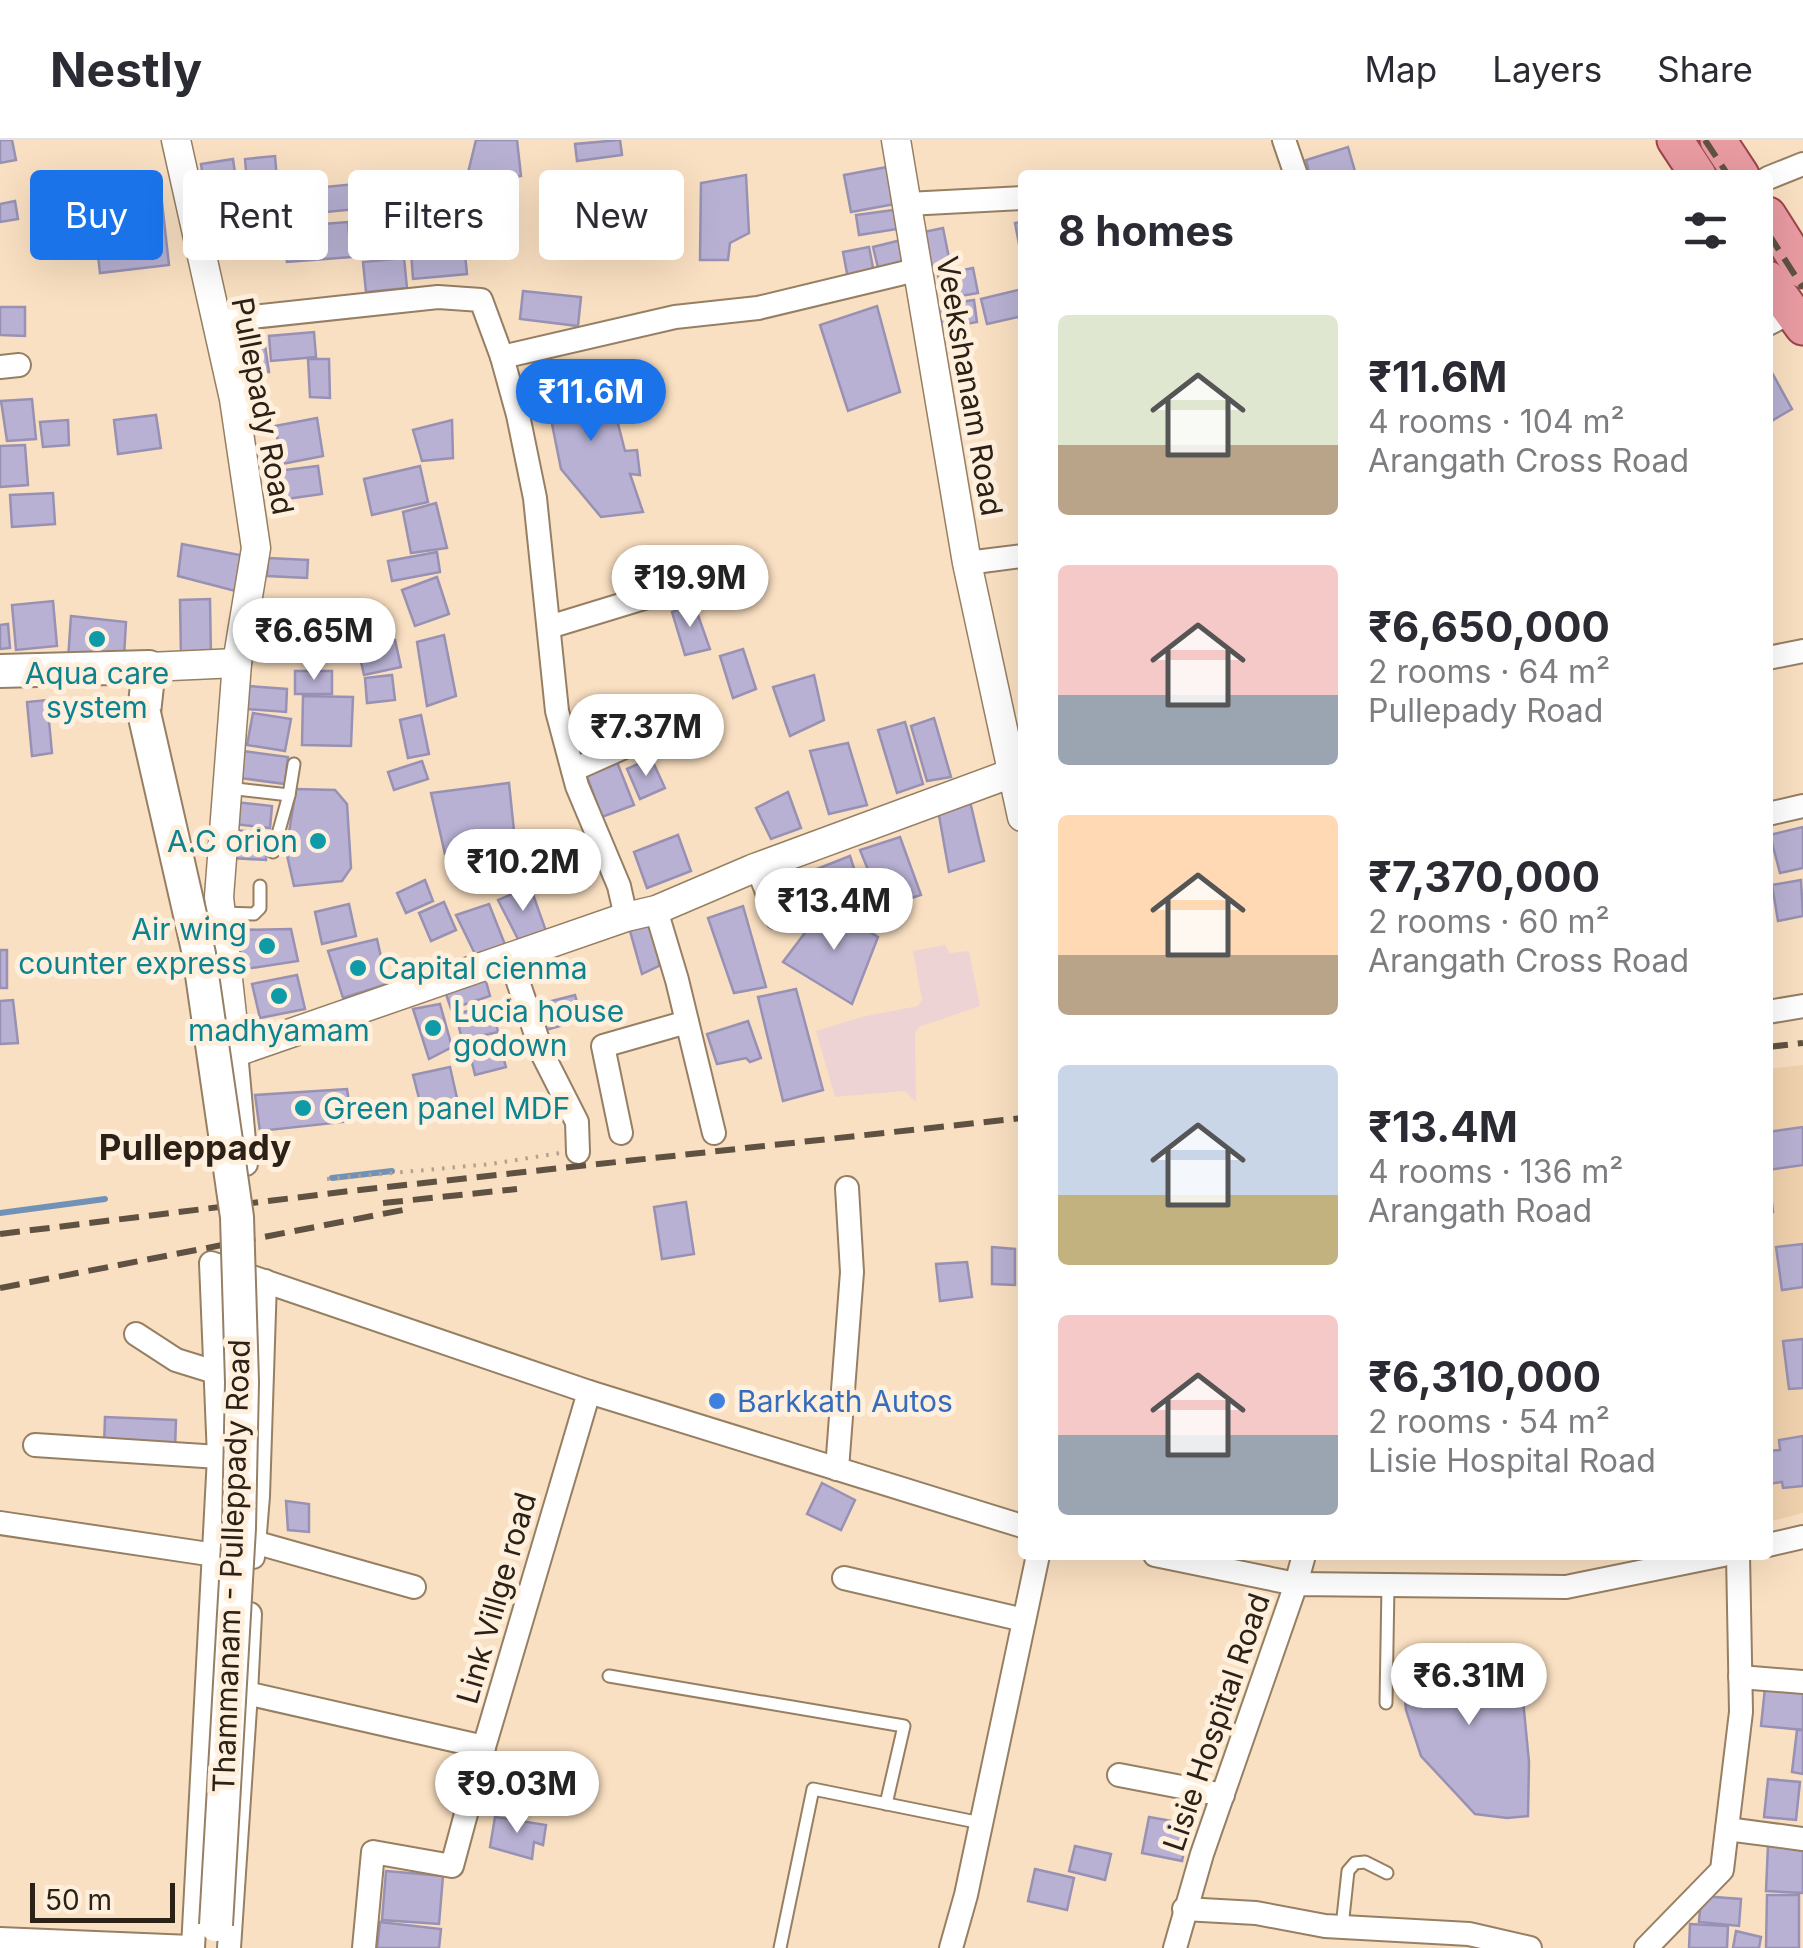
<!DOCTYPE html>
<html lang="en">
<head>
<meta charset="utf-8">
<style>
	body { margin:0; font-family:Inter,sans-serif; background:#f2f2f3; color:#2b2b33; height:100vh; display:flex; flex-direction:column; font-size:38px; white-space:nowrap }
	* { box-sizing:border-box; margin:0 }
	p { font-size:32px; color:#7c7c81 }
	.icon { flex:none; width:55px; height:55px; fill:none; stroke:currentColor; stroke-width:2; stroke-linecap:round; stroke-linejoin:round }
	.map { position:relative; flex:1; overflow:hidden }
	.panel { position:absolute; left:1018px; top:30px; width:755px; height:1390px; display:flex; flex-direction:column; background:#fff; border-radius:10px; box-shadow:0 10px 40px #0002 }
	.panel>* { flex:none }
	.banner { position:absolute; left:30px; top:30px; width:838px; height:90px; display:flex; gap:20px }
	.scale { position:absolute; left:30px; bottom:25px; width:145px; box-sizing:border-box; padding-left:10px; border:5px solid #2b2116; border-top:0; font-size:28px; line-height:35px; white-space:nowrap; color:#2b2116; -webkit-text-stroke:8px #ffefdd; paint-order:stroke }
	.price { position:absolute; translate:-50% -85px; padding:0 22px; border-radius:35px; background:#fff; color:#222; font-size:32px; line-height:65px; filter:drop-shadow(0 2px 5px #0008) }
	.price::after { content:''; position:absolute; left:50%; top:60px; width:30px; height:22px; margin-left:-15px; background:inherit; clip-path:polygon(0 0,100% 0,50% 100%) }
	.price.active { background:#1a73e8; color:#fff }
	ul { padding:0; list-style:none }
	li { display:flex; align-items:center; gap:30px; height:250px; padding:0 40px }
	li span { display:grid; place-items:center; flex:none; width:280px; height:200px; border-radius:10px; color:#555 }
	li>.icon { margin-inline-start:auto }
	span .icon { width:120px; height:120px; fill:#fffc; stroke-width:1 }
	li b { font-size:42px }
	h2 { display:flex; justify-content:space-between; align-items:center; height:120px; padding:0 40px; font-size:42px }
	.pill { padding:0 35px; border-radius:10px; background:#fff; box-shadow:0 10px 40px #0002; font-size:35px; line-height:90px }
	.pill.active { background:#1a73e8; color:#fff }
	header { display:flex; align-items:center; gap:60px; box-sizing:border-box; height:140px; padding:0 50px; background:#fff; border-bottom:2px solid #e1e1e2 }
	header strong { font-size:48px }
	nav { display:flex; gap:55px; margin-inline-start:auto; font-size:35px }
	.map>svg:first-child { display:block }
</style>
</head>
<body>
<header>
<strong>Nestly</strong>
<nav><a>Map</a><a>Layers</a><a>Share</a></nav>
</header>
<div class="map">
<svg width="1803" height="1808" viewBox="0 0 1803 1808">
	<rect width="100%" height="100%" fill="#fae0c2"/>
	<path fill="#f1d2ae" d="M1803 925V1373L1768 1382V929Z"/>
	<path fill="#eed3d4" d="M945 805 950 813 969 811 980 866 919 887 915 893 916 962 905 951 835 957 816 891 861 877 918 866 922 860 913 811Z"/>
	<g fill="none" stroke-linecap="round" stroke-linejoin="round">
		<g stroke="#7192b6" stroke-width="6">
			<path d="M332 1038 392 1031"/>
			<path d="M0 1073 105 1059"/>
		</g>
	</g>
	<g fill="#b8b1d3" stroke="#9891b3" stroke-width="2.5">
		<path d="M0 0H12L16 20 0 23Z"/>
		<path d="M476 0H517L521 36 465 45Z"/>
		<path d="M620 0 622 15 577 21 575 4Z"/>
		<path d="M1348 7 1356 35H1310L1306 20Z"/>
		<path d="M275 16 278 51 248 54 245 19Z"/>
		<path d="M233 19 240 69 208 74 201 24Z"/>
		<path d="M887 27 895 64 851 72 844 35Z"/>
		<circle cx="377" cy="43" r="9"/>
		<path d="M678 35V93L624 103 629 46Z"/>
		<path d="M746 35 749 93 730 103 728 120H700L701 43Z"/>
		<path d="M355 44 357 69 327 72 324 47Z"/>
		<path d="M160 45 169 125 100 133 91 53Z"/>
		<path d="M615 48 623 84 583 93 575 57Z"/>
		<path d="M315 49 318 72 288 76 285 53Z"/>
		<path d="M452 60 454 88 415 92 412 64Z"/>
		<path d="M15 61 18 79 0 82V64Z"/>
		<path d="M396 70 398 105 359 107 357 73Z"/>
		<path d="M894 70 897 89 859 95 856 75Z"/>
		<path d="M348 82 351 117 287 122 284 87Z"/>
		<path d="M1022 82V120L1015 83Z"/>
		<path d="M943 88 950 123 931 127 924 92Z"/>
		<path d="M463 94 467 134 413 139 410 99Z"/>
		<path d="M901 100 908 130 880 136 873 107Z"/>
		<path d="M869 107 875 138 849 144 843 112Z"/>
		<path d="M404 118 407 148 366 152 363 122Z"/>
		<path d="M973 128 978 153 943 159 938 135Z"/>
		<path d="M1022 149V176L987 184 981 159Z"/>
		<path d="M523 151 581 157 578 186 520 179Z"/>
		<path d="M974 160 977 182 938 189 934 166Z"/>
		<path d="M877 166 900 252 848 271 820 185Z"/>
		<path d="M0 167H25V196L0 195Z"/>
		<path d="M314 192 316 217 271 221 269 196Z"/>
		<path d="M264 199 269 232 241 236 236 202Z"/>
		<path d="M308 219H329L330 258 310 257Z"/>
		<path d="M576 225 615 272 625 311 637 310 640 335 630 334 643 372 601 377 561 329 542 234Z"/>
		<path d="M1770 229 1792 269 1768 283V231Z"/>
		<path d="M32 259 36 299 7 301 1 261Z"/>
		<path d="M156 275 161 308 118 314 114 280Z"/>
		<path d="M317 278 323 316 282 324 275 286Z"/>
		<path d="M68 280 69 305 43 307 40 282Z"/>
		<path d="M452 280 453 318 422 321 413 290Z"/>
		<path d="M25 305 28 345 0 347V306Z"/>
		<path d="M318 326 322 354 272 361 268 332Z"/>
		<path d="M420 326 428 362 372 375 364 339Z"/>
		<path d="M53 353 55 384 12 387 10 355Z"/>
		<path d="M436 363 447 408 411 413 403 372Z"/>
		<path d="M182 404 250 417 243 453 178 436Z"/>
		<path d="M437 412 440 432 392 441 388 421Z"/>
		<path d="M268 418 308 420 307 438 267 436Z"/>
		<path d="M437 437 449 474 415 486 402 450Z"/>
		<path d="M210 459 211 518H181L180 460Z"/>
		<path d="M53 461 57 506 16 510 12 465Z"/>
		<path d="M694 464 710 509 685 515 672 472Z"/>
		<path d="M258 473 299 475 298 510 257 508Z"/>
		<path d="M71 476 126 482 124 516 68 520Z"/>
		<path d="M8 484 10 508 0 509V485Z"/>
		<path d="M444 495 456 556 427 566 417 502Z"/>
		<path d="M395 500 401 527 364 535 358 508Z"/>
		<path d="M743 509 756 549 733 558 720 516Z"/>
		<rect x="295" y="531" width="37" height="23"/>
		<path d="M392 535 395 560 367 563 365 538Z"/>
		<path d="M814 535 824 580 790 596 773 547Z"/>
		<path d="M249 546 287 549 286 572 247 569Z"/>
		<path d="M303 556 353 557 351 606 302 605Z"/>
		<path d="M47 560 52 613 32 616 27 562Z"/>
		<path d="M253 573 291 579 285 611 247 605Z"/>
		<path d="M421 575 429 614 408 618 400 580Z"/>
		<path d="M934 578 951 637 927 641 911 586Z"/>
		<path d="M609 580 614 599 575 611 569 592Z"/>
		<path d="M905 582 923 644 897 653 878 590Z"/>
		<path d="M848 603 867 665 829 674 810 611Z"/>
		<path d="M243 611 288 617 285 644 240 638Z"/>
		<path d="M651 618 665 648 640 659 627 629Z"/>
		<path d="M422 621 428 639 394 650 388 632Z"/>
		<path d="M617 622 634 665 602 677 586 634Z"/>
		<path d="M509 643 516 710 445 714 431 653Z"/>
		<path d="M296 649 335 650 347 664 351 728 342 741 294 746 286 711Z"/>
		<path d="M788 652 801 688 771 699 756 668Z"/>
		<path d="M969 657 984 721 949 732 937 664Z"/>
		<path d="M235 662 272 666 270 688 233 684Z"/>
		<path d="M1803 687V728L1780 733 1770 695Z"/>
		<path d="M233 690 268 693 266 720 231 718Z"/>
		<path d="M678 695 691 731 647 748 634 712Z"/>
		<path d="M900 697 921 755 883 767 860 710Z"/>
		<path d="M850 716 858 741 788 769 781 743Z"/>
		<path d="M425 740 433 761 406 773 397 753Z"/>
		<path d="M1801 740 1803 776 1778 781 1772 745Z"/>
		<path d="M530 746 546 791 520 803 498 760Z"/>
		<path d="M444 762 456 790 431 801 419 773Z"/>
		<path d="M349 764 356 796 322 804 315 772Z"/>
		<path d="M489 764 506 807 477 818 456 775Z"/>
		<path d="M826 765 878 797 852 864 783 822Z"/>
		<path d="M743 766 766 847 734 853 708 778Z"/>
		<path d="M658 782 659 826 642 834 630 791Z"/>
		<path d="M291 789 298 821 245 829 235 790Z"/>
		<path d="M377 799 387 844 343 858 328 811Z"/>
		<rect x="0" y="810" width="7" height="38"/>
		<path d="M297 835 305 869 260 878 252 844Z"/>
		<path d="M485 838 490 856 451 869 445 851Z"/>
		<path d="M796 849 823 950 783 961 758 857Z"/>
		<path d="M575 855 582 880 546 890 540 864Z"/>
		<path d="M13 860 18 903 0 904V861Z"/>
		<path d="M440 864 452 907 429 919 413 869Z"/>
		<path d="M492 865 498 892 462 900 456 874Z"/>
		<path d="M748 881 761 918 750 922 746 918 717 924 707 894Z"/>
		<path d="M498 898 506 927 475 935 468 906Z"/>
		<path d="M450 927 457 958 421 966 413 935Z"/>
		<path d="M347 949 352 981 260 991 255 955Z"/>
		<path d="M1803 987V1025L1768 1030 1773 1072 1768 1073V992Z"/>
		<path d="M686 1062 694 1114 662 1119 654 1067Z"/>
		<path d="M1803 1104V1147L1782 1150 1776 1107Z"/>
		<path d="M992 1107 1015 1109V1145L992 1144Z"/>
		<path d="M967 1122 972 1157 940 1161 936 1124Z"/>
		<path d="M1803 1199V1248L1789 1249 1783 1201Z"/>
		<path d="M105 1277 176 1280 175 1308 104 1306Z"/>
		<path d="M1803 1296V1346L1783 1348 1782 1342 1768 1344V1311L1780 1310 1779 1300Z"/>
		<path d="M822 1343 855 1360 841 1390 807 1374Z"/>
		<path d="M286 1361 309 1364V1392L288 1390Z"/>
		<path d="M1468 1504 1523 1560 1529 1622 1528 1676 1507 1678 1475 1674 1421 1616 1406 1570 1401 1513Z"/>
		<path d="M1765 1548 1803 1551V1590L1761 1586Z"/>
		<path d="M1797 1590H1803V1634L1792 1632Z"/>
		<path d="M1768 1639 1800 1642 1796 1680 1764 1677Z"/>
		<path d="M495 1677 546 1685 543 1705 534 1702 532 1719 490 1707Z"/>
		<path d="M1149 1677 1189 1684 1182 1721 1142 1713Z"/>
		<path d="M1768 1705 1803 1707V1753L1766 1751Z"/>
		<path d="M1075 1706 1111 1714 1105 1740 1069 1731Z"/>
		<path d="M1035 1729 1074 1738 1067 1770 1028 1761Z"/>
		<path d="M386 1731 443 1736 439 1784 382 1780Z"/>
		<path d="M1767 1755H1799V1808H1766Z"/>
		<path d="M1701 1756 1741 1759 1739 1786 1699 1782Z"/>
		<path d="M380 1782 441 1789 439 1808H377Z"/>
		<path d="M1690 1784 1728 1786 1727 1808H1689Z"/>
		<path d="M1736 1791 1761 1797 1759 1808H1733Z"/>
	</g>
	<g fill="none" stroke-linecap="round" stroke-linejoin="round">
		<g stroke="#967f63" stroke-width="15">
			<g id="service">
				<path d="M228 648 289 655 294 624"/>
				<path d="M273 712 289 655"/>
				<path d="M752 729 773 782"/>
				<path d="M221 773 254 774 260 768V746"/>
				<path d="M609 1536 904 1586 886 1664"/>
				<path d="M1386 1563 1388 1445"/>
				<path d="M1342 1787 1348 1731 1355 1723 1365 1722 1387 1733"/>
				<path d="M780 1808 813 1649 981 1683"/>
			</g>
		</g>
		<g stroke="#967f63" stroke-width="26">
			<g id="minor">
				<path d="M1284 0 1296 35"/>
				<path d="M1768 38 1803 24"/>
				<path d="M907 64 1022 58"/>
				<path d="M215 181 438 157 481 160 502 217 675 177 758 168 920 129"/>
				<path d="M1768 184 1791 172"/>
				<path d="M502 217 518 275 535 358 557 571 577 646 619 746 626 777"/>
				<path d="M0 227 19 225"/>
				<path d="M967 423 1022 416"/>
				<path d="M549 487 703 440"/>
				<path d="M1768 518 1803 511"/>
				<path d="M573 630 674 585"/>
				<path d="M1768 674 1803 666"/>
				<path d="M656 770 677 840 714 993"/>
				<path d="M517 814 513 827 543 915 577 982 578 1012"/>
				<path d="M1768 872 1803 866"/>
				<path d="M236 912 246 1024"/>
				<path d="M621 993 603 906 687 882"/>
				<path d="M136 1194 176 1220 218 1233"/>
				<path d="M35 1305 219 1317"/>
				<path d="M837 1329 852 1132 847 1048"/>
				<path d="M0 1383 215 1415"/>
				<path d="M254 1402 414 1447"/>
				<path d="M1768 1405 1803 1397"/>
				<path d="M1155 1415 1296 1444 1304 1415"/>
				<path d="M253 1417 258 1356 265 1141"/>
				<path d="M844 1438 1024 1480"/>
				<path d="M1740 1537 1803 1542"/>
				<path d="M246 1553 250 1474"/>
				<path d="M1119 1635 1223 1655"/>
				<path d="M1727 1689 1803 1699"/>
				<path d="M1184 1769 1256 1773 1325 1786 1469 1794 1530 1808"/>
				<path d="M0 1799 191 1807"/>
				<path d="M193 1808 219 1317 211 1123 589 1252 1022 1386"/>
				<path d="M229 1808 246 1553 484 1607 589 1252"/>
				<path d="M364 1808 373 1712 452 1726 484 1607"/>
				<path d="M951 1808 966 1755 1038 1415"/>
				<path d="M1175 1808 1202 1714 1296 1444 1566 1447 1723 1415"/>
				<path d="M1646 1808 1722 1730 1741 1572 1738 1415"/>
			</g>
		</g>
		<g stroke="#967f63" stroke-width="31">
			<g id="tertiary">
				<path d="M176 0 234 259 256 408 237 523 219 757 236 912 626 777 656 770 752 729 1015 632"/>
				<path d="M896 0 967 423 1022 677"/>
				<path d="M149 527 237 523"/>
			</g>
		</g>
		<g stroke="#967f63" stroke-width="36">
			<path id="secondary" d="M0 531 149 527 144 573"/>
		</g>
		<g stroke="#9d4549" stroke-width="39">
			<g id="primary">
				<path d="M1675 0 1698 35"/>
				<path d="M1718 0 1741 35"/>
				<path d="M1768 75 1803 130"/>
				<path d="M1768 139 1803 187"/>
			</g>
		</g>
		<path stroke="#b5a089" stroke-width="4" stroke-dasharray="2.5 8" stroke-linecap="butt" d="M327 1039 491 1024 560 1013"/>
		<use href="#service" stroke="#fff" stroke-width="11"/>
		<use href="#minor" stroke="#fff" stroke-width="22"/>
		<use href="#tertiary" stroke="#fff" stroke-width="28"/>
		<use href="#secondary" stroke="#fff" stroke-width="32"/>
		<use href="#primary" stroke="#e99ba2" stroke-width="35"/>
		<g stroke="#605242" stroke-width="6" stroke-dasharray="20 10" stroke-linecap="butt">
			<path d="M1705 0 1728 35"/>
			<path d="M1768 93 1803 148"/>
			<path d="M1768 907 1803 903"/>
			<path d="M383 1063 517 1049"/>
			<path d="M0 1094 350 1051 1022 978"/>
			<path d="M0 1148 403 1070"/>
		</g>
		<g stroke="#967f63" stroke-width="36" stroke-linecap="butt">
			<path id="secondary-bridge" d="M144 573 199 814 237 1077 242 1242 239 1388 216 1785"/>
		</g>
		<use href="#secondary-bridge" stroke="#fff" stroke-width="32"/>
	</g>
	<g fill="#0f9aa8" stroke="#ffefdd" stroke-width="4">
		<circle cx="97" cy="499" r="10"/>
		<circle cx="318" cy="701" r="10"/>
		<circle cx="267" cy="806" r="10"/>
		<circle cx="358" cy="828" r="10"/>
		<circle cx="279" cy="856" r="10"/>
		<circle cx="433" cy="888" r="10"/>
		<circle cx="303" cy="968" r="10"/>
	</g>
	<circle fill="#3f7fe0" stroke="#ffefdd" stroke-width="4" cx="717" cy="1261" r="10"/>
	<g text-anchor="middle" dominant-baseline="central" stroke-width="10" stroke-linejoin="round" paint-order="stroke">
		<g font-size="30" fill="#2b2116" stroke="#ffefdd">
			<text transform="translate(970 246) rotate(80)">Veekshanam Road</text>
			<text transform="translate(263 266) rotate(79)">Pullepady Road</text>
			<text transform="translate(231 1426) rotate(-88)">Thammanam - Pulleppady Road</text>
			<text transform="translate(496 1458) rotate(-74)">Link Villge road</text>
			<text transform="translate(1216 1582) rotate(-71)">Lisie Hospital Road</text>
		</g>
		<g font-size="30" fill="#0d838f" stroke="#ffefdd" text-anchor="start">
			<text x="97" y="533" text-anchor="middle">Aqua care<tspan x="97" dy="34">system</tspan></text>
			<text x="298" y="701" text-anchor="end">A.C orion</text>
			<text x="247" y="789" text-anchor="end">Air wing<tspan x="247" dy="34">counter express</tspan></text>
			<text x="378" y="828">Capital cienma</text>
			<text x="453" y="871">Lucia house<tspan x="453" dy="34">godown</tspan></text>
			<text x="279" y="890" text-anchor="middle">madhyamam</text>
			<text x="323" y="968">Green panel MDF</text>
		</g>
		<g font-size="30" fill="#366cbe" stroke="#ffefdd" text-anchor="start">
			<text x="737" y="1261">Barkkath Autos</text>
		</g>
		<g font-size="35" font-weight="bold" fill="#2b2116" stroke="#ffefdd">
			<text x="195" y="1007">Pulleppady</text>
		</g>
	</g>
</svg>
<div class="scale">50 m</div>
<b class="price active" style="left:591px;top:304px">₹11.6M</b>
<b class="price" style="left:690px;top:490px">₹19.9M</b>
<b class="price" style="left:314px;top:543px">₹6.65M</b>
<b class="price" style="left:646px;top:639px">₹7.37M</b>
<b class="price" style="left:523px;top:774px">₹10.2M</b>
<b class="price" style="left:834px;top:813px">₹13.4M</b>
<b class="price" style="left:1469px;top:1588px">₹6.31M</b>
<b class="price" style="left:517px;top:1696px">₹9.03M</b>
<div class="banner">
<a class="pill active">Buy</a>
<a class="pill">Rent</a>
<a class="pill">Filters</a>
<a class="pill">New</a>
</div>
<section class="panel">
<h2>8 homes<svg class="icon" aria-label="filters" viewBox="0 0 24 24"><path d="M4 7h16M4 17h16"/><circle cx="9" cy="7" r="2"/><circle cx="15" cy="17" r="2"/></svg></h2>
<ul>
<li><span style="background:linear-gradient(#dfe7d0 65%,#b9a48a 0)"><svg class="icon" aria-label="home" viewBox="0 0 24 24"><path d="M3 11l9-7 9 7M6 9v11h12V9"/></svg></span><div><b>₹11.6M</b><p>4 rooms · 104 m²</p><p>Arangath Cross Road</p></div></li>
<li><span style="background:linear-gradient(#f6c9c9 65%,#9aa5b1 0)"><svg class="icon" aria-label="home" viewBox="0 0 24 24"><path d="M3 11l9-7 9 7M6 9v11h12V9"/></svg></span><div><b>₹6,650,000</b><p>2 rooms · 64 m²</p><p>Pullepady Road</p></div></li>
<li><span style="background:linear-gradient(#ffd9b3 70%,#b9a48a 0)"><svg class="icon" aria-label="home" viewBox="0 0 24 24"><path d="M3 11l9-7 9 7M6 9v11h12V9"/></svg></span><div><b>₹7,370,000</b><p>2 rooms · 60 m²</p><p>Arangath Cross Road</p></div></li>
<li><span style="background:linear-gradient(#c9d6e8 65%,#c2b280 0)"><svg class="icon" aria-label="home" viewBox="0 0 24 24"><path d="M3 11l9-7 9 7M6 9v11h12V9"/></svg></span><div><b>₹13.4M</b><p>4 rooms · 136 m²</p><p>Arangath Road</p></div></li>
<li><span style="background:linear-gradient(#f6c9c9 60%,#9aa5b1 0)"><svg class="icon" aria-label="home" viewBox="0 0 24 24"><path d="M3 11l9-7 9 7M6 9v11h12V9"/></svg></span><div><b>₹6,310,000</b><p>2 rooms · 54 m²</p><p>Lisie Hospital Road</p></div></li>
</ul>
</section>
</div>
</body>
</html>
